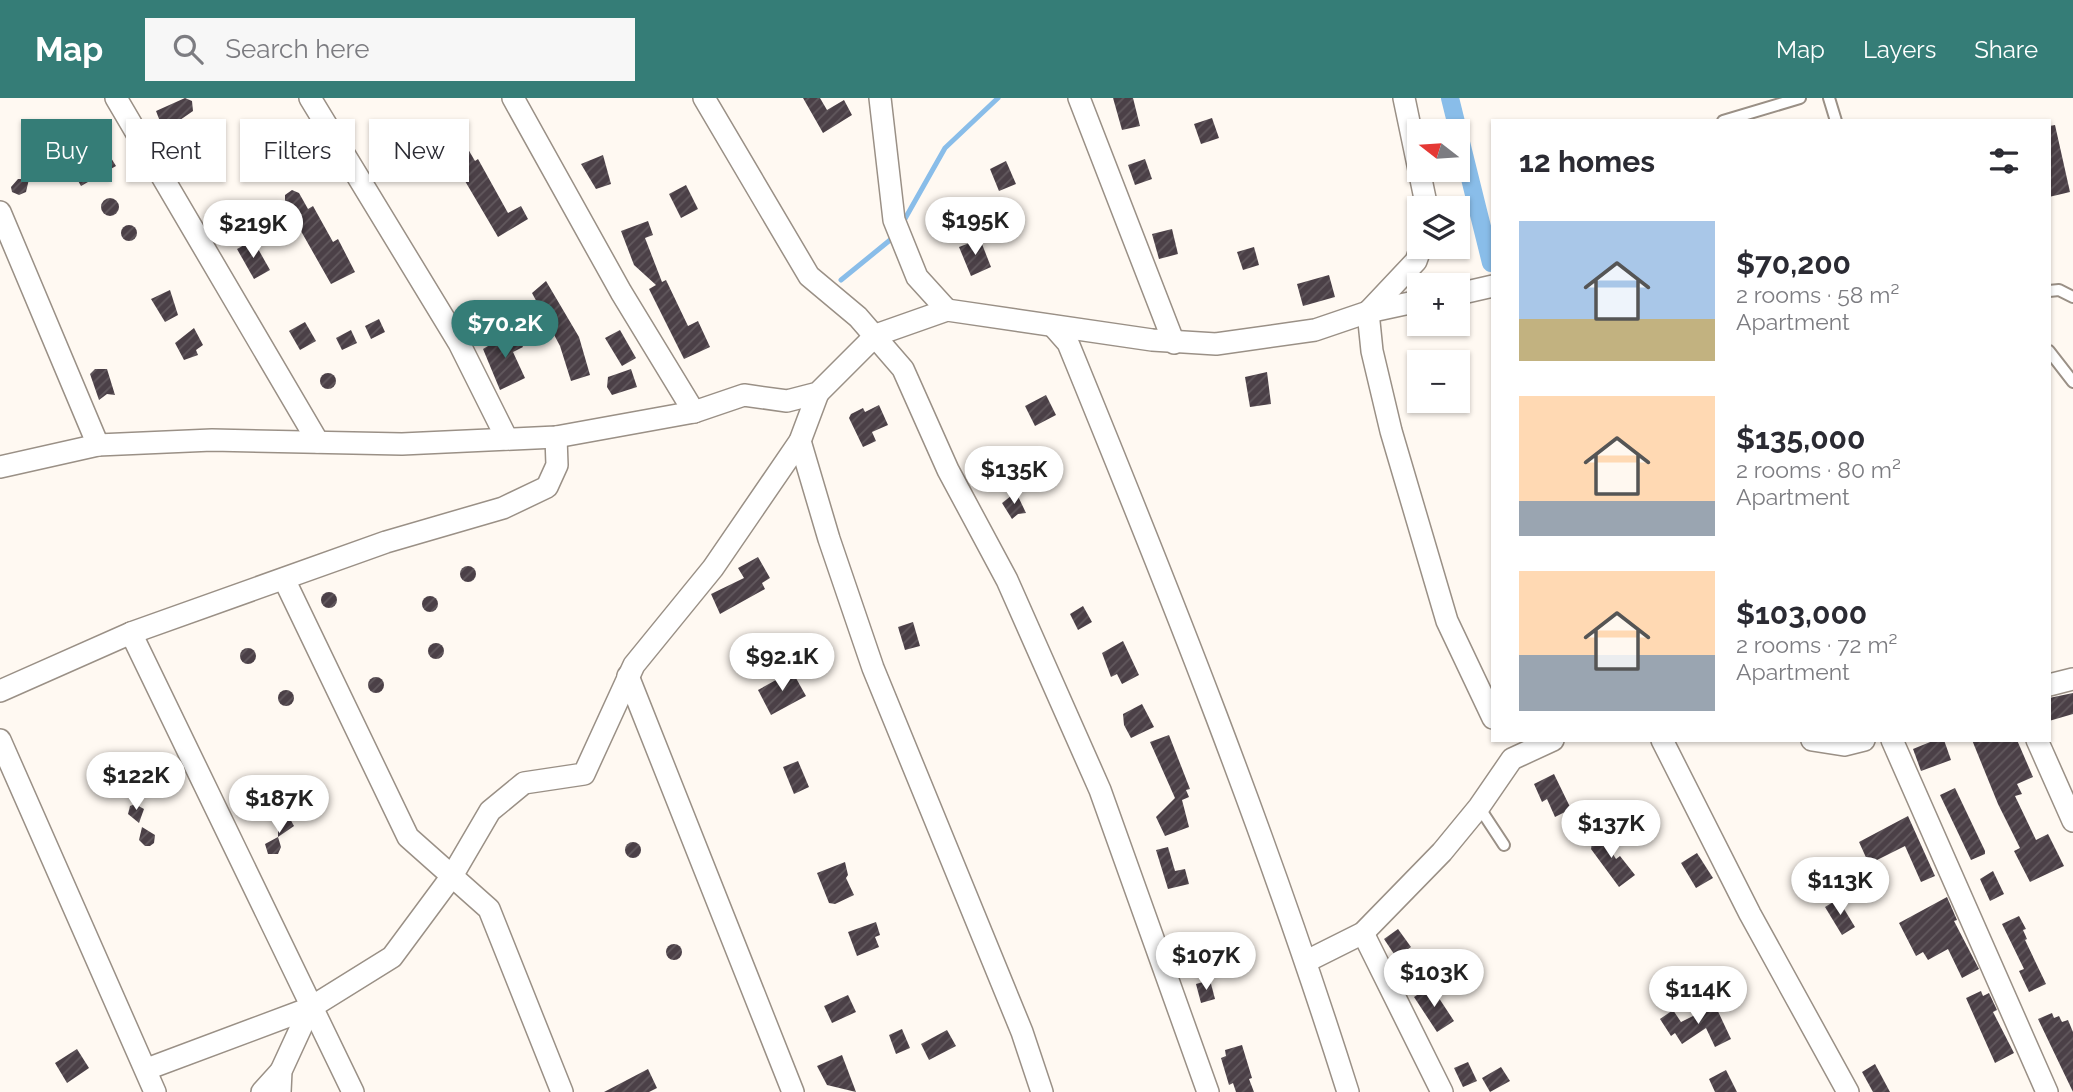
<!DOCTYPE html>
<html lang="en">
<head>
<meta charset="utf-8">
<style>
	body { margin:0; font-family:Raleway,sans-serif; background:#f7f7f7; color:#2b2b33; height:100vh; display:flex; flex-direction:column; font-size:26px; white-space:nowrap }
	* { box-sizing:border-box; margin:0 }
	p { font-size:23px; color:#7c7c81 }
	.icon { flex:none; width:38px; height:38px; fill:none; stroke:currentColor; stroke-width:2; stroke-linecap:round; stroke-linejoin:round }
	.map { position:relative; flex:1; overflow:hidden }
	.drawer { position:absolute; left:1491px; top:21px; width:560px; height:623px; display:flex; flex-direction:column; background:#fff; border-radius:0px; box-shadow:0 2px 5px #0004 }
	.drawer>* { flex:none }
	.hud { position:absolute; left:21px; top:21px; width:665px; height:63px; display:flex; gap:14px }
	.needle { width:46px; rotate:287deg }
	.controls { position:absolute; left:1407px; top:21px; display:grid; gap:14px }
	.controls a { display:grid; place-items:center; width:63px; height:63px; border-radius:0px; background:#fff; box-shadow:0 2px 5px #0004; font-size:35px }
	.price { position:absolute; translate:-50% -60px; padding:0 16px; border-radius:24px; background:#fff; color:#222; font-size:23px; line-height:46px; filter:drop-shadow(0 2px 4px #0008) }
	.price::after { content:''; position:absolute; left:50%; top:42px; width:21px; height:16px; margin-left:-10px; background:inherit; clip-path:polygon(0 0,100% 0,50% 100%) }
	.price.current { background:#357d77; color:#fff }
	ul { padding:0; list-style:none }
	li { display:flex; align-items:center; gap:21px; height:175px; padding:0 28px }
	li span { display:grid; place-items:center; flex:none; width:196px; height:140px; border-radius:0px; color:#555 }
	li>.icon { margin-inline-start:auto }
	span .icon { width:84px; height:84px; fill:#fffc; stroke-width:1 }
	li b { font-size:30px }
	h2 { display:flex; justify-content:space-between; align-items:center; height:84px; padding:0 28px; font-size:30px }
	.tag { padding:0 24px; border-radius:0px; background:#fff; box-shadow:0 2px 5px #0004; font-size:24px; line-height:63px }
	.tag.current { background:#357d77; color:#fff }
	header { display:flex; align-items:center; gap:42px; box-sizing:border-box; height:98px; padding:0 35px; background:#357d77; color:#fff }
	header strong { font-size:33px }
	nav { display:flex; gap:38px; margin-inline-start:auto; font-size:24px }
	.search { width:490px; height:63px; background:#f7f7f7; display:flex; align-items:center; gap:18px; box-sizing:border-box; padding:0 24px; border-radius:0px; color:#7c7c81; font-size:26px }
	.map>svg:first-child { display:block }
</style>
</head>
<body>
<header>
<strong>Map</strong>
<div class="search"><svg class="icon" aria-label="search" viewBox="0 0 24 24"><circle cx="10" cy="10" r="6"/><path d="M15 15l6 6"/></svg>Search here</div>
<nav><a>Map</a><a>Layers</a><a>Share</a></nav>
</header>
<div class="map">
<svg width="2073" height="994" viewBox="0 0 2073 994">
	<defs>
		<pattern id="building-hatch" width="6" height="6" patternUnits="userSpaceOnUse" patternTransform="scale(1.75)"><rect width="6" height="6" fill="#4b4047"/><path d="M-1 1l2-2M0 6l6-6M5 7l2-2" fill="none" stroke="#62595e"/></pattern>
	</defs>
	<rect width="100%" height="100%" fill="#fff9f2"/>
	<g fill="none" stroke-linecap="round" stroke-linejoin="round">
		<g stroke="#89bde9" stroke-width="5">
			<path d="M902 126 945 50 998 0"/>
			<path d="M841 182 895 138"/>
		</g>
		<path stroke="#89bde9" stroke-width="18" d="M1450 0 1491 165"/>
	</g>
	<g fill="url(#building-hatch)">
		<path d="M185 0 192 3 193 13 180 22 182 27 164 34 156 13Z"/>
		<path d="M803 0H820L827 12 844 2 852 17 823 35Z"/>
		<path d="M1113 0H1133L1140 28 1122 32Z"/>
		<path d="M1212 20 1219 40 1201 46 1194 26Z"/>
		<path d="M2055 27 2070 94 2049 99V28Z"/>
		<path d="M458 34 475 63 478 61 508 115 521 108 528 121 498 139 442 44Z"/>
		<path d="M271 45 279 63 264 70 256 52Z"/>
		<path d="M82 47 92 64 108 55 116 68 81 88 63 57Z"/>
		<path d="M603 57 611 86 596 91 581 66Z"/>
		<path d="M1145 61 1152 81 1135 87 1128 67Z"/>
		<path d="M42 63 51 67 47 75 28 81 34 65Z"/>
		<path d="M1006 63 1016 86 999 93 990 71Z"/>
		<path d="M18 81H29L26 94 19 97 12 94 11 89Z"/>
		<path d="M686 87 698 111 681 120 669 96Z"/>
		<path d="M292 92 299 95 308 111 313 108 333 144 338 141 355 174 331 186 293 119 297 117 285 103V97Z"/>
		<circle cx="110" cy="109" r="9"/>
		<path d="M648 123 653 137 645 140 662 184 666 182 688 228 698 223 710 249 684 261 649 191 656 187 634 167 621 133Z"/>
		<circle cx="129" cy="135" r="8"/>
		<path d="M1172 131 1178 156 1159 161 1152 136Z"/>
		<path d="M980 141 991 169 971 178 959 149Z"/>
		<path d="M253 142 270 172 254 181 237 151Z"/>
		<path d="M1254 149 1259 167 1243 172 1237 154Z"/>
		<path d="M1329 177 1335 199 1303 208 1297 186Z"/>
		<path d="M546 183 579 239 590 277 571 283 560 248 532 195Z"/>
		<path d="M170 192 178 217 165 224 151 201Z"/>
		<path d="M379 221 385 234 371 241 365 228Z"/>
		<path d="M305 224 316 243 300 252 289 233Z"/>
		<path d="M194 230 203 247 196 252 198 257 184 262 175 245Z"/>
		<path d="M351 232 357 245 342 252 336 240Z"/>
		<path d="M514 232 523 249 513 254 525 280 500 292 483 251Z"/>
		<path d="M620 232 636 260 622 268 605 240Z"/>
		<path d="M95 271H107L115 297 107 296 99 302 90 276Z"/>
		<path d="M631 271 637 289 612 297 607 289 608 279Z"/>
		<path d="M1267 274 1271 306 1250 309 1245 279Z"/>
		<circle cx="328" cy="283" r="8"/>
		<path d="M1046 297 1056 317 1035 328 1025 308Z"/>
		<path d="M879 307 888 327 872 334 876 343 863 349 849 320 851 316 863 310 865 314Z"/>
		<path d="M1016 394 1026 415 1018 416 1012 421 1002 405Z"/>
		<path d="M758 459 770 480 762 485 765 491 720 516 711 496 744 480 738 470Z"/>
		<circle cx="468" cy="476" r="8"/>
		<circle cx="329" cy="502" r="8"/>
		<circle cx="430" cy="506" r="8"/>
		<path d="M1083 508 1092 524 1078 532 1070 516Z"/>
		<path d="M913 524 920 548 905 552 898 529Z"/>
		<path d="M1123 543 1139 577 1122 586 1117 576 1111 579 1102 555Z"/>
		<circle cx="436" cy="553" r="8"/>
		<circle cx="248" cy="558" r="8"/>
		<path d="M792 573 806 598 771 617 758 592Z"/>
		<circle cx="376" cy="587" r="8"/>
		<circle cx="286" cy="600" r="8"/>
		<path d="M2073 595V616L2049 623V600Z"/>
		<path d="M1142 606 1154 629 1131 640 1124 627 1123 616Z"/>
		<path d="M1169 637 1190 691 1186 692 1189 699 1182 702 1189 729 1165 738 1156 719 1175 700 1150 644Z"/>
		<path d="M1935 642H1944L1951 662 1921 673 1913 651Z"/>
		<path d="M1972 642H2017L2033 679 2017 686 2022 696 2015 698 2036 742 2048 736 2064 768 2030 784 2014 753 2020 750 1998 706Z"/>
		<path d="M798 663 809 689 794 696 783 669Z"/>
		<path d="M1554 676 1571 711 1555 719 1547 701 1542 704 1534 686Z"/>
		<path d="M1955 690 1985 753V756L1971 762 1940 697Z"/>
		<circle cx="245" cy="712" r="8"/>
		<circle cx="1605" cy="712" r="8"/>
		<path d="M135 706 144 711 139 725 128 716 130 708Z"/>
		<path d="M288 717 294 728 278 739 281 749 278 756H268L265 746 278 739V722Z"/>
		<path d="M1908 718 1935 778 1921 784 1905 748 1869 766 1859 744Z"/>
		<path d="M1595 727 1616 761 1620 758 1635 777 1619 789 1591 751Z"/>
		<path d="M142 729 155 737 154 745 150 748H145L139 742Z"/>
		<circle cx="633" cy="752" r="8"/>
		<path d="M1168 749 1175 773 1185 771 1189 786 1168 791 1156 752Z"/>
		<path d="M1697 755 1713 780 1696 790 1681 765Z"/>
		<path d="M845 764 848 777 846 780 854 797 835 806 829 805 817 775Z"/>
		<path d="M1993 773 2004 796 1990 803 1980 781Z"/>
		<path d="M1947 799 1957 822 1954 823 1979 871 1962 880 1948 851 1928 862 1923 854 1916 858 1899 825Z"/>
		<path d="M1838 801 1855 829 1842 837 1825 809Z"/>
		<path d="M2019 818 2026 831 2023 832 2027 841 2025 842 2046 886 2029 894 2019 873 2024 871 2002 826Z"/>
		<path d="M876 824 880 837 875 839 879 849 857 858 848 834Z"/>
		<path d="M1398 831 1411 849 1396 859 1384 841Z"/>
		<path d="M1199 837 1208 858 1193 864 1184 844Z"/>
		<circle cx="674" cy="854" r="8"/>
		<path d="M1210 882 1215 901 1201 905 1196 886Z"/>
		<path d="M1431 888 1454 923 1437 934 1414 899Z"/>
		<path d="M1981 893 1983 898 1989 895 1997 912 1993 914 2014 955 1995 965 1966 900Z"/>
		<path d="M848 897 856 914 832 925 824 908Z"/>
		<path d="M1715 907 1731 941 1715 949 1706 930 1682 946 1675 935 1671 938 1660 921 1673 912 1681 924Z"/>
		<path d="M2052 915 2054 920 2059 918 2062 924 2068 922 2073 934V994L2038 921Z"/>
		<path d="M902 931 910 950 896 956 889 937Z"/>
		<path d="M947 932 956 948 929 962 921 946Z"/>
		<path d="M1242 947 1252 980 1249 981 1254 994H1236L1233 985 1229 987 1221 960 1226 958 1225 952Z"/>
		<path d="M77 951 89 970 67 985 55 965Z"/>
		<path d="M842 957 856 994 827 987 817 968Z"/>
		<path d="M1468 964 1477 983 1463 989 1454 970Z"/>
		<path d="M1875 966 1890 994H1873L1862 974Z"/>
		<path d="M1501 969 1510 983 1490 994 1482 980Z"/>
		<path d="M648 971 657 990 649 994H604Z"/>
		<path d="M1726 972 1737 994H1715L1709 981Z"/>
	</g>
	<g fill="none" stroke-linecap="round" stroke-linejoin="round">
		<g stroke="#9a9086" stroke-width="14">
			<g id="service">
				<path d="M1829 0 1836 23"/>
				<path d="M1723 23 1800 0"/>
				<path d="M2049 193 2059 192 2073 199"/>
				<path d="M2049 253 2073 284"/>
				<path d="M1479 709 1504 747"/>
			</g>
		</g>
		<g stroke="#9a9086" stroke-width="24">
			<g id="minor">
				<path d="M116 0 318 344"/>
				<path d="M310 0 459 245 507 341"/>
				<path d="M513 0 621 194 694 314"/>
				<path d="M704 0 809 178 858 219 903 271 948 372 1007 482 1100 692 1208 994"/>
				<path d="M880 0 894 122 917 179 947 212"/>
				<path d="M1079 0 1174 245"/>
				<path d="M1404 0 1427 110"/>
				<path d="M0 114 98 347"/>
				<path d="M1421 149 1416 163 1368 214 1372 253 1391 333 1447 523 1493 620"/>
				<path d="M1458 196 1493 188"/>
				<path d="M1053 228 1068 245C1169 492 1268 740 1348 994"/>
				<path d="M800 343 829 441 873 570 1022 934 1042 994"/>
				<path d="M0 369 98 347 212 342 402 346 556 339 694 314 744 297 787 303 818 295 876 237 947 212 1152 242 1216 246 1315 232 1368 214 1419 203"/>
				<path d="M284 481 408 739 489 811 562 994"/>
				<path d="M131 535 353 994"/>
				<path d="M628 578 793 994"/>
				<path d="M2049 587 2073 581"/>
				<path d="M0 593 131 535 386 444 503 410 547 389 557 367 556 339"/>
				<path d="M0 642 155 994"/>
				<path d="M1662 642 1750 816 1848 994"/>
				<path d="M1812 642 1844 647 1864 642"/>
				<path d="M1892 642 2047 994"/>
				<path d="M2037 642 2073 723"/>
				<path d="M1363 835 1442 994"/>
				<path d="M1307 863 1363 835 1442 754 1479 709 1512 661 1553 642"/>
				<path d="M147 971 310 910"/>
				<path d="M262 994 281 973"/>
				<path d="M280 994 281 973 310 910 392 859 452 778 490 713 524 685 584 676 634 567 713 470 800 343 818 295"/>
			</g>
		</g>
		<use href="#service" stroke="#fff" stroke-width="10"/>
		<use href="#minor" stroke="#fff" stroke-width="21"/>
	</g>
</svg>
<div class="controls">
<a><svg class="needle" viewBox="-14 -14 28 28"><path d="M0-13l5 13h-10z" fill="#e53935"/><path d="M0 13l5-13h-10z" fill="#7c7c81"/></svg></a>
<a><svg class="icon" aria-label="layers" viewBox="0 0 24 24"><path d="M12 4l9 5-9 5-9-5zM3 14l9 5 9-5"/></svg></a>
<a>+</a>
<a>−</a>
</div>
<b class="price" style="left:975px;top:159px">$195K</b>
<b class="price" style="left:253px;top:162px">$219K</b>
<b class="price current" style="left:505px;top:262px">$70.2K</b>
<b class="price" style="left:1014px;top:408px">$135K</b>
<b class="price" style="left:782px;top:595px">$92.1K</b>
<b class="price" style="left:136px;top:714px">$122K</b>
<b class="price" style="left:279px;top:737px">$187K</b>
<b class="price" style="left:1611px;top:762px">$137K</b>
<b class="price" style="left:1840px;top:819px">$113K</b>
<b class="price" style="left:1206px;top:894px">$107K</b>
<b class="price" style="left:1434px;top:911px">$103K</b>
<b class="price" style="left:1698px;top:928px">$114K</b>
<div class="hud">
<a class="tag current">Buy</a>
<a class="tag">Rent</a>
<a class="tag">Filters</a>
<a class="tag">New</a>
</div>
<section class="drawer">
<h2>12 homes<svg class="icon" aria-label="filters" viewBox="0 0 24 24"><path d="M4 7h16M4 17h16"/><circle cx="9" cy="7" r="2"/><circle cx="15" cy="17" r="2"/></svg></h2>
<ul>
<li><span style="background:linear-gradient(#a9c7e8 70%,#c2b280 0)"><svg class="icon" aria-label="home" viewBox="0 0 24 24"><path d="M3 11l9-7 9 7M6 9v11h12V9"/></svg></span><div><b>$70,200</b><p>2 rooms · 58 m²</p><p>Apartment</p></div></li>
<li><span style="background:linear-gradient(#ffd9b3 75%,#9aa5b1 0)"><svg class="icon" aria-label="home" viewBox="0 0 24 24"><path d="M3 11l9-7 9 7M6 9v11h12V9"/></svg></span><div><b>$135,000</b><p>2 rooms · 80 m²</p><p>Apartment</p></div></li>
<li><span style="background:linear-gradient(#ffd9b3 60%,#9aa5b1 0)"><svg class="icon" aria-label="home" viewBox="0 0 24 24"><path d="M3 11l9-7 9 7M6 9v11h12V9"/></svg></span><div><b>$103,000</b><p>2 rooms · 72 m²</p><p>Apartment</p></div></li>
</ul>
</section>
</div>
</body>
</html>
